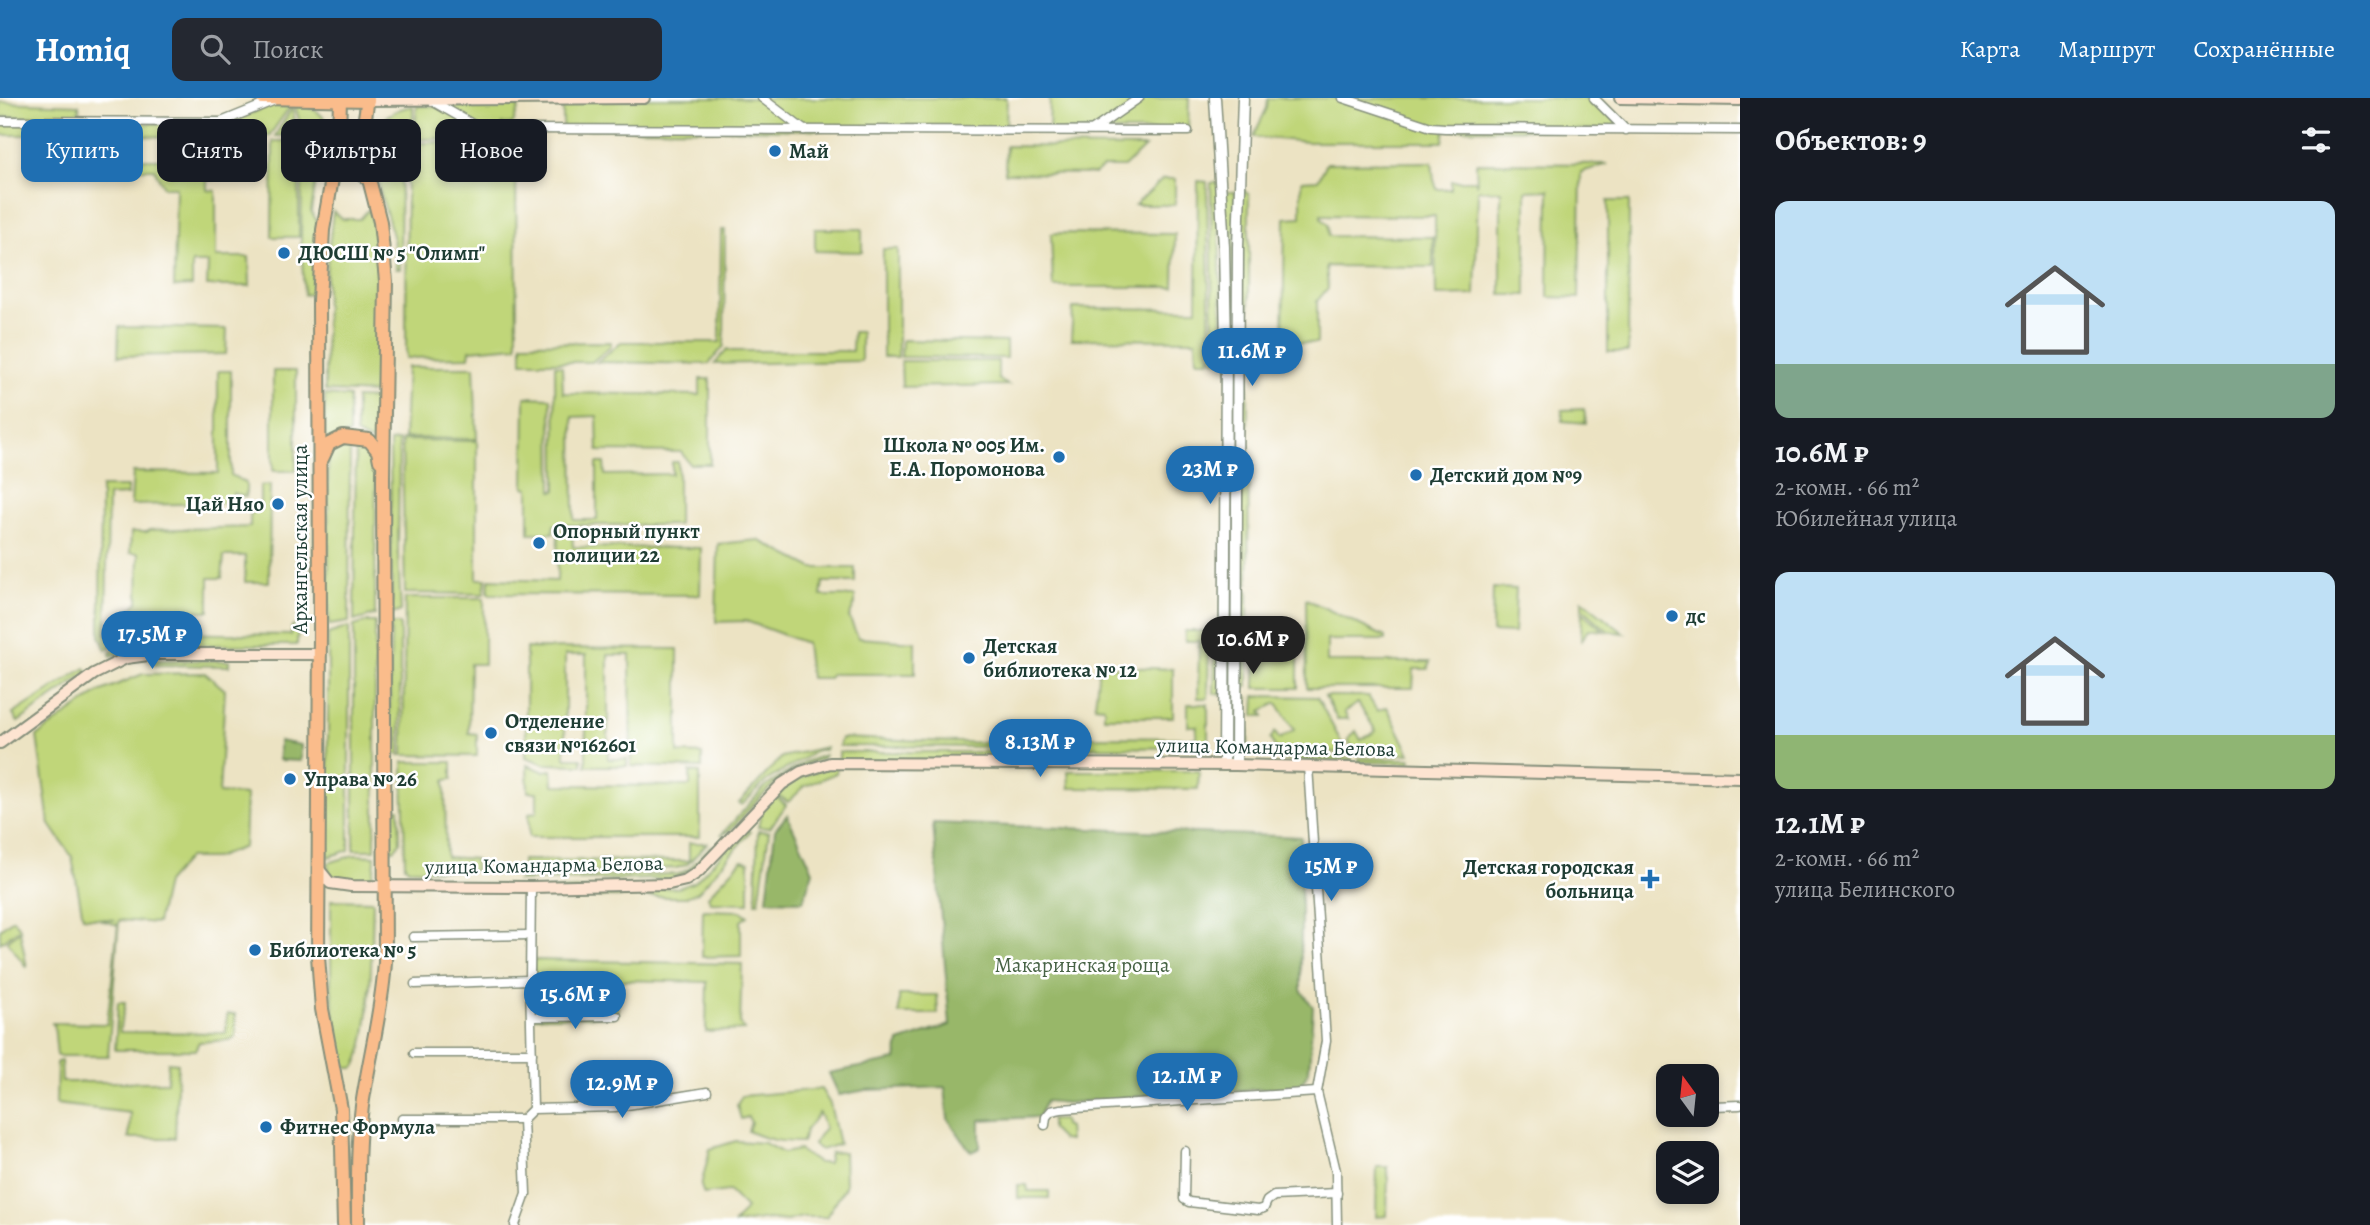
<!DOCTYPE html>
<html lang="ru">
<head>
<meta charset="utf-8">
<style>
	body { margin:0; font-family:Alegreya,serif; background:#242831; color:#f1f3f6; height:100vh; display:flex; flex-direction:column; font-size:26px; white-space:nowrap }
	* { box-sizing:border-box; margin:0 }
	p { font-size:23px; color:#9ea1a6 }
	.icon { flex:none; width:38px; height:38px; fill:none; stroke:currentColor; stroke-width:2; stroke-linecap:round; stroke-linejoin:round }
	.map { position:relative; flex:1; overflow:hidden }
	.details { display:flex; flex-direction:column; background:#171b24; width:630px }
	.details>* { flex:none }
	.banner { position:absolute; left:21px; top:21px; width:665px; height:63px; display:flex; gap:14px }
	.needle { width:46px; rotate:345deg }
	.tools { position:absolute; left:1656px; top:966px; display:grid; gap:14px }
	.tools a { display:grid; place-items:center; width:63px; height:63px; border-radius:14px; background:#171b24; box-shadow:0 4px 10px #0003; font-size:35px }
	.price { position:absolute; translate:-50% -60px; padding:0 16px; border-radius:24px; background:#1f6fb2; color:#fff; font-size:23px; line-height:46px; filter:drop-shadow(0 2px 4px #0008) }
	.price::after { content:''; position:absolute; left:50%; top:42px; width:21px; height:16px; margin-left:-10px; background:inherit; clip-path:polygon(0 0,100% 0,50% 100%) }
	.price.selected { background:#222; color:#fff }
	ul { padding:0; list-style:none }
	li { display:grid; align-content:center; gap:14px; height:371px; padding:0 35px }
	li span { display:grid; place-items:center; height:217px; border-radius:14px; color:#555 }
	li>.icon { margin-inline-start:auto }
	span .icon { width:126px; height:126px; fill:#fffc; stroke-width:1 }
	li b { font-size:30px }
	h2 { display:flex; justify-content:space-between; align-items:center; height:84px; padding:0 35px; font-size:30px }
	.pill { padding:0 24px; border-radius:14px; background:#171b24; box-shadow:0 4px 10px #0003; font-size:24px; line-height:63px }
	.pill.selected { background:#1f6fb2; color:#fff }
	header { display:flex; align-items:center; gap:42px; box-sizing:border-box; height:98px; padding:0 35px; background:#1f6fb2; color:#fff }
	header strong { font-size:33px }
	nav { display:flex; gap:38px; margin-inline-start:auto; font-size:24px }
	.search { width:490px; height:63px; background:#242831; display:flex; align-items:center; gap:18px; box-sizing:border-box; padding:0 24px; border-radius:14px; color:#9ea1a6; font-size:26px }
	main { display:flex; flex:1; min-height:0 }
	.map>svg:first-child { display:block }
</style>
</head>
<body>
<header>
<strong>Homiq</strong>
<div class="search"><svg class="icon" aria-label="search" viewBox="0 0 24 24"><circle cx="10" cy="10" r="6"/><path d="M15 15l6 6"/></svg>Поиск</div>
<nav><a>Карта</a><a>Маршрут</a><a>Сохранённые</a></nav>
</header>
<main>
<div class="map">
<svg width="1740" height="1127" viewBox="0 0 1740 1127">
	<rect width="100%" height="100%" fill="#fff"/>
	<filter id="ink" filterUnits="userSpaceOnUse"><feTurbulence type="fractalNoise" baseFrequency=".0143" numOctaves="2"/><feDisplacementMap in="SourceGraphic" scale="14" xChannelSelector="R" yChannelSelector="G"/><feConvolveMatrix kernelMatrix="1 2 1 2 8 2 1 2 1" color-interpolation-filters="sRGB"/></filter>
	<filter id="wash" filterUnits="userSpaceOnUse"><feTurbulence type="fractalNoise" baseFrequency=".00686" numOctaves="4" result="noise"/><feDisplacementMap in="SourceGraphic" scale="28" xChannelSelector="R" yChannelSelector="G"/><feGaussianBlur stdDeviation="1.57" result="paint"/><feColorMatrix in="noise" values="0 0 0 0 0 0 0 0 0 0 0 0 0 0 0 0 0 1.4 0 .05"/><feComposite in="paint" operator="in"/></filter>
	<g filter="url(#wash)">
		<rect width="100%" height="100%" fill="#ece3c3"/>
		<g fill="#c0d679" stroke="#708a56" stroke-width="2">
			<path d="M563 0H1007L1006 32 563 31Z"/>
			<path d="M1050 0H1189L1188 33H1049Z"/>
			<path d="M1268 0H1594L1626 32 1445 31 1443 44H1308L1253 39 1267 10Z"/>
			<path d="M0 4 79 7 80 18 0 19Z"/>
			<path d="M272 7H291L269 38 222 39 223 26Z"/>
			<path d="M295 7C316 8 326 18 333 38L303 37Z"/>
			<path d="M413 8V29L402 40H371C377 21 396 10 413 8Z"/>
			<path d="M417 8H519L513 26H502V37L411 42 415 31Z"/>
			<path d="M292 10 298 37 275 38Z"/>
			<path d="M0 25H86L87 37H0Z"/>
			<path d="M102 25 219 26 217 39 103 38Z"/>
			<path d="M502 41V64H516L517 248 470 252 469 259 406 260 407 46Z"/>
			<path d="M273 43H299V139H272Z"/>
			<path d="M303 43 332 44 328 68 318 72 311 113 318 125 314 153 312 193 310 196 304 197 301 141Z"/>
			<path d="M371 43 401 45 400 171H396L393 138 380 93Z"/>
			<path d="M345 44H356L358 67H342Z"/>
			<path d="M1006 48 1145 49 1124 69H1104L1094 76 1005 75Z"/>
			<path d="M112 61H218L215 81 207 82V92L216 93V159H249L250 188H207L208 165H192V188L174 189 176 89H164L154 71H115Z"/>
			<path d="M1432 64 1434 82 1437 91H1451V83H1475L1477 87 1476 65 1608 66 1581 74 1579 200 1548 199 1549 92 1526 93V197H1501V93L1478 92 1475 197 1436 198 1435 118 1321 117V120L1328 126 1329 138 1433 139V169L1326 168 1328 190 1317 203V245L1283 244 1285 120 1301 119V83L1318 82 1327 65Z"/>
			<path d="M1163 81H1175V107H1135Z"/>
			<path d="M1198 83 1207 84 1210 262H1197L1196 242 1071 241 1073 210 1197 211Z"/>
			<path d="M1217 84 1218 91 1223 262H1213L1211 85Z"/>
			<path d="M1242 91 1249 97V210H1241Z"/>
			<path d="M1224 94H1235L1234 242H1229Z"/>
			<path d="M1608 103H1629L1628 254H1608Z"/>
			<path d="M369 111C387 167 379 237 379 295L325 293 326 175 333 113 343 121H360Z"/>
			<path d="M815 131H862V154L815 153Z"/>
			<path d="M721 132H725L724 248 709 266 597 264 621 244H720Z"/>
			<path d="M1056 135 1175 136 1174 189H1053L1051 136Z"/>
			<rect x="883" y="151" width="15" height="108"/>
			<path d="M119 229 227 231 226 256 118 258Z"/>
			<path d="M853 234H861V263L715 266 727 251 731 253H852Z"/>
			<path d="M902 242 1006 244V260L901 259Z"/>
			<path d="M611 244V248L592 264H522V245Z"/>
			<path d="M1247 248 1248 342 1241 343V249Z"/>
			<rect x="1229" y="249" width="4" height="236"/>
			<path d="M901 263H998V281L1008 287 902 289Z"/>
			<path d="M555 267 562 268 563 295 700 297V281H710V366H690L681 354 598 353 597 318 573 319 574 422H597V365H604L605 377 672 376V364H678V427H554L553 435H529V390L524 389 525 299 551 300 552 393H556Z"/>
			<path d="M407 269H474L477 341 404 340Z"/>
			<path d="M218 273H231V377L246 385V399L233 395 230 405 131 407 133 374 218 375Z"/>
			<rect x="273" y="273" width="23" height="100"/>
			<path d="M325 297 349 299V336L324 344Z"/>
			<path d="M356 300 379 301V348L356 336Z"/>
			<path d="M1584 311 1586 325 1563 323 1562 312Z"/>
			<path d="M402 342 477 343V481H486L484 496 405 495Z"/>
			<path d="M350 343 349 524 329 527 328 356 332 348Z"/>
			<path d="M356 343H363L376 360 375 517 354 523Z"/>
			<path d="M399 343 398 457 401 513 392 516 390 344Z"/>
			<path d="M1249 348 1248 486H1241V349Z"/>
			<path d="M270 387 269 484H245V458H224L222 480H209V513L145 512 143 527 137 528 125 538 131 511 138 504 139 455H130L131 434H147L149 432 250 429V417L260 407V388Z"/>
			<path d="M101 389H127V397L108 398 106 536H122L121 541 106 552 100 538Z"/>
			<path d="M558 431 572 432 573 449 701 450 700 497 488 496 489 481 557 483Z"/>
			<path d="M758 442 813 470H855V484H823L821 498H855V506L849 519 858 540 915 544V576H831L829 580H810L806 545 746 523 716 524 718 446Z"/>
			<path d="M1493 490 1516 491 1514 535 1492 534Z"/>
			<path d="M1241 492 1248 493V538H1242Z"/>
			<path d="M405 500H484V566H470L469 635 477 636V658L403 657Z"/>
			<path d="M1306 501 1385 539V542H1327V564H1430L1428 571H1414L1413 590H1307Z"/>
			<path d="M1582 502 1624 535 1608 533 1582 510Z"/>
			<path d="M1582 514 1604 533 1588 531 1581 544Z"/>
			<path d="M368 524H375V752H354V528Z"/>
			<path d="M391 526H400V657L393 655 389 650Z"/>
			<path d="M292 528H298L297 547H144V538L155 535 291 537Z"/>
			<path d="M349 529V752L328 759V536Z"/>
			<path d="M1185 533H1209L1208 600H1198L1199 543H1185Z"/>
			<path d="M136 537 138 549 111 558 110 555 121 545Z"/>
			<path d="M1215 542H1222L1221 596H1214Z"/>
			<rect x="1229" y="544" width="4" height="99"/>
			<rect x="1243" y="544" width="5" height="45"/>
			<path d="M1256 547H1298V590H1255Z"/>
			<path d="M526 550 678 551V655L702 656V670L631 668 630 557H608V661H627V668H586V557H565V660H582V667L544 666 526 659Z"/>
			<path d="M151 562 229 563V568L155 567Z"/>
			<path d="M1099 568 1173 571V619H1104V609L1095 608Z"/>
			<path d="M85 570 88 574 18 624 13 616Z"/>
			<path d="M205 575 225 592 219 695 246 697 244 749 215 760H188L166 785 157 825 119 822 108 958H57L54 926 51 925 107 926 118 827 100 822H115L83 819 72 759 49 725 37 638 99 594 143 576Z"/>
			<path d="M1255 598 1317 599 1347 655 1277 652 1270 641 1275 634 1279 641 1294 632 1277 605 1261 613 1264 618H1254Z"/>
			<path d="M1325 598H1368L1377 613 1387 609 1410 656 1355 655 1348 642 1356 633 1361 642 1376 633 1358 605 1344 614 1348 621H1337Z"/>
			<rect x="1244" y="599" width="4" height="52"/>
			<path d="M1188 606H1208V650L1029 649 1030 626H1086V639L1196 640 1197 628H1188Z"/>
			<path d="M841 640 1016 646 1018 649 839 648Z"/>
			<path d="M826 649 825 652H818L766 683 742 707 739 705 782 659Z"/>
			<path d="M839 654H1019V662L839 663Z"/>
			<path d="M824 657 822 661C781 672 757 703 730 733L721 737 765 689 805 664Z"/>
			<path d="M1282 659 1351 660V664L1282 662Z"/>
			<path d="M1359 660 1411 661 1410 665 1359 664Z"/>
			<path d="M403 664H452V681L445 682 446 759 475 761V773L409 771 405 768Z"/>
			<path d="M527 667 543 673 552 672 553 687 690 688V674L700 675V739H529V715L537 714V694H528Z"/>
			<path d="M837 668 836 675 805 688 788 704 778 697C796 679 813 673 837 668Z"/>
			<path d="M1068 673H1199L1198 691 1069 690Z"/>
			<path d="M776 698 786 707 770 730 758 729 762 711Z"/>
			<path d="M391 711H399L400 744 394 752H391Z"/>
			<path d="M746 730 750 734 698 794 686 799H546V792L678 790 695 784Z"/>
			<path d="M758 733 769 734 759 804H756Z"/>
			<path d="M689 745H707L688 766 677 770 522 777V762L689 763Z"/>
			<path d="M711 748 712 753C699 766 689 776 672 781L518 783 522 780 679 776 689 771Z"/>
			<path d="M354 757 375 758C375 794 362 784 333 781L329 777 328 765Z"/>
			<path d="M742 762 749 764V805L710 804 708 798Z"/>
			<path d="M331 802 373 803C372 837 372 947 354 970H348L344 966 335 923 331 885Z"/>
			<path d="M703 812 741 813 748 818 741 823V858L702 859Z"/>
			<path d="M13 821 20 830 0 845V831Z"/>
			<path d="M20 833 27 870 7 843Z"/>
			<path d="M533 862 742 866 740 926 744 932 706 934 707 884 533 880Z"/>
			<path d="M530 882 620 884 617 918 532 919Z"/>
			<path d="M899 897H937L938 916H899Z"/>
			<path d="M118 904H125C125 916 119 923 120 934L226 935 227 916H235L236 939 229 942 199 944 195 952H115Z"/>
			<path d="M61 963 62 984H167L168 964 178 965 175 1040H129L130 1015 56 1006 57 964Z"/>
			<path d="M821 991 830 1006 839 1046 821 1052 813 1046 825 1030 819 1015 806 1032 802 1044C782 1044 766 1042 748 1033L751 1024 748 1019 741 1021 737 1007 742 998Z"/>
			<path d="M1051 1022H1063L1064 1027 1068 1029 1069 1043 1062 1042 1051 1031Z"/>
			<path d="M736 1043 764 1045 783 1055 799 1052 818 1065H828L830 1055 844 1054 845 1089 826 1119H802L787 1123 768 1121 734 1126 746 1110 729 1093 704 1096 701 1088 710 1051Z"/>
			<path d="M1377 1069H1388L1387 1118 1376 1119Z"/>
			<path d="M1018 1087H1027L1028 1093H1049V1100H1018Z"/>
		</g>
		<g fill="#98b769" stroke="#5c7a4e" stroke-width="2">
			<path d="M279 643 301 647V663L279 662Z"/>
			<path d="M787 717 813 773 803 803 767 802 775 732Z"/>
			<path d="M933 725 1301 739V892L1313 909 1309 973 1299 989 1153 997 1067 1005 1046 1003 1038 1019 980 1022V1050L971 1054 948 1021 945 989 866 992 839 997 829 975 896 962 899 944 950 927Z"/>
		</g>
	</g>
	<g filter="url(#ink)">
		<g fill="none" stroke-linecap="round" stroke-linejoin="round">
			<g stroke="#86907c" stroke-width="11">
				<g id="minor">
					<path d="M762 0 804 32"/>
					<path d="M1343 0 1431 29 1445 30 1740 32"/>
					<path d="M1594 0 1626 32"/>
					<path d="M432 3 481 31 1188 33"/>
					<path d="M0 23 221 24 273 3"/>
					<path d="M1093 32 1139 0"/>
					<path d="M1308 668 1326 943 1317 994 1336 1073 1337 1127"/>
					<path d="M413 839 530 837"/>
					<path d="M415 886 530 882"/>
					<path d="M532 919 617 918"/>
					<path d="M414 955H532"/>
					<path d="M1713 1008 1740 1007"/>
					<path d="M533 1011 615 1009 707 994"/>
					<path d="M402 1021H523"/>
					<path d="M1045 1027 1046 1019 1051 1013 1061 1011 1317 994"/>
					<path d="M1185 1053 1184 1101 1189 1104 1258 1112 1264 1110 1267 1103 1274 1098 1337 1095"/>
					<path d="M515 1127 526 1096 523 1021 533 1011 530 882 531 789"/>
				</g>
			</g>
			<g stroke="#86907c" stroke-width="13">
				<g id="tertiary">
					<path d="M1215 0 1224 149 1226 246 1224 667"/>
					<path d="M1236 667 1238 149 1243 0"/>
				</g>
			</g>
			<g stroke="#86907c" stroke-width="14">
				<g id="secondary">
					<path d="M1620 0 1740 2"/>
					<path d="M368 2 644 0"/>
					<path d="M0 645 94 576 126 560 156 556H320"/>
					<path d="M318 770 330 785 351 788 531 789 669 786 686 782 698 774 782 686 801 674 830 665 1236 667 1740 680"/>
				</g>
			</g>
			<g stroke="#86907c" stroke-width="16">
				<g id="primary">
					<path d="M262 0 368 2"/>
					<path d="M340 0 339 41 323 132 319 202 320 530 318 858 322 911 341 1011 344 1127"/>
					<path d="M334 76 344 69H355L368 81"/>
					<path d="M322 361 329 346 343 339 369 342 378 353 380 363"/>
					<path d="M358 1127C358 1088 357 1048 362 1008 369 960 382 913 385 864L383 380 386 183 380 124 369 81 364 52V26L368 0"/>
				</g>
			</g>
			<use href="#minor" stroke="#fff" stroke-width="8"/>
			<use href="#tertiary" stroke="#fff" stroke-width="10"/>
			<use href="#secondary" stroke="#fde4d1" stroke-width="10"/>
			<use href="#primary" stroke="#fabc8b" stroke-width="12"/>
		</g>
	</g>
	<g fill="#1f6fb2" stroke="#fff" stroke-width="2.5">
		<circle cx="775" cy="53" r="7"/>
		<circle cx="284" cy="155" r="7"/>
		<circle cx="1059" cy="359" r="7"/>
		<circle cx="1416" cy="377" r="7"/>
		<circle cx="278" cy="406" r="7"/>
		<circle cx="539" cy="445" r="7"/>
		<circle cx="1672" cy="518" r="7"/>
		<circle cx="969" cy="560" r="7"/>
		<circle cx="491" cy="635" r="7"/>
		<circle cx="290" cy="681" r="7"/>
		<path d="M1646.5 770.5h7v7h7v7h-7v7h-7v-7h-7v-7h7z"/>
		<circle cx="255" cy="852" r="7"/>
		<circle cx="266" cy="1029" r="7"/>
	</g>
	<g text-anchor="middle" dominant-baseline="central" stroke-width="5" stroke-linejoin="round" paint-order="stroke">
		<g font-size="21" font-weight="bold" fill="#1f3d34" stroke="#fff" text-anchor="start">
			<text x="789" y="53">Май</text>
			<text x="298" y="155">ДЮСШ № 5 "Олимп"</text>
			<text x="1045" y="347" text-anchor="end">Школа № 005 Им.<tspan x="1045" dy="24">Е.А. Поромонова</tspan></text>
			<text x="1430" y="377">Детский дом №9</text>
			<text x="264" y="406" text-anchor="end">Цай Няо</text>
			<text x="553" y="433">Опорный пункт<tspan x="553" dy="24">полиции 22</tspan></text>
			<text x="1686" y="518">дс</text>
			<text x="983" y="548">Детская<tspan x="983" dy="24">библиотека № 12</tspan></text>
			<text x="505" y="623">Отделение<tspan x="505" dy="24">связи №162601</tspan></text>
			<text x="304" y="681">Управа № 26</text>
			<text x="1634" y="769" text-anchor="end">Детская городская<tspan x="1634" dy="24">больница</tspan></text>
			<text x="269" y="852">Библиотека № 5</text>
			<text x="280" y="1029">Фитнес Формула</text>
		</g>
		<g font-size="21" fill="#1f3d34" stroke="#fff">
			<text transform="translate(300 441) rotate(-90)">Архангельская улица</text>
			<text transform="translate(1276 649) rotate(1)">улица Командарма Белова</text>
			<text transform="translate(544 767) rotate(-1)">улица Командарма Белова</text>
		</g>
		<g font-size="21" fill="#476345" stroke="#fff">
			<text x="1082" y="867">Макаринская роща</text>
		</g>
	</g>
</svg>
<div class="tools">
<a><svg class="needle" viewBox="-14 -14 28 28"><path d="M0-13l5 13h-10z" fill="#e53935"/><path d="M0 13l5-13h-10z" fill="#9ea1a6"/></svg></a>
<a><svg class="icon" aria-label="layers" viewBox="0 0 24 24"><path d="M12 4l9 5-9 5-9-5zM3 14l9 5 9-5"/></svg></a>
</div>
<b class="price" style="left:1252px;top:290px">11.6M ₽</b>
<b class="price" style="left:1210px;top:408px">23M ₽</b>
<b class="price" style="left:152px;top:573px">17.5M ₽</b>
<b class="price selected" style="left:1253px;top:578px">10.6M ₽</b>
<b class="price" style="left:1040px;top:681px">8.13M ₽</b>
<b class="price" style="left:1331px;top:805px">15M ₽</b>
<b class="price" style="left:575px;top:933px">15.6M ₽</b>
<b class="price" style="left:1187px;top:1015px">12.1M ₽</b>
<b class="price" style="left:622px;top:1022px">12.9M ₽</b>
<div class="banner">
<a class="pill selected">Купить</a>
<a class="pill">Снять</a>
<a class="pill">Фильтры</a>
<a class="pill">Новое</a>
</div>
</div>
<section class="details">
<h2>Объектов: 9<svg class="icon" aria-label="filters" viewBox="0 0 24 24"><path d="M4 7h16M4 17h16"/><circle cx="9" cy="7" r="2"/><circle cx="15" cy="17" r="2"/></svg></h2>
<ul>
<li><span style="background:linear-gradient(#bfe0f5 75%,#7fa58c 0)"><svg class="icon" aria-label="home" viewBox="0 0 24 24"><path d="M3 11l9-7 9 7M6 9v11h12V9"/></svg></span><div><b>10.6M ₽</b><p>2-комн. · 66 m²</p><p>Юбилейная улица</p></div></li>
<li><span style="background:linear-gradient(#bfe0f5 75%,#8fb573 0)"><svg class="icon" aria-label="home" viewBox="0 0 24 24"><path d="M3 11l9-7 9 7M6 9v11h12V9"/></svg></span><div><b>12.1M ₽</b><p>2-комн. · 66 m²</p><p>улица Белинского</p></div></li>
</ul>
</section>
</main>
</body>
</html>
